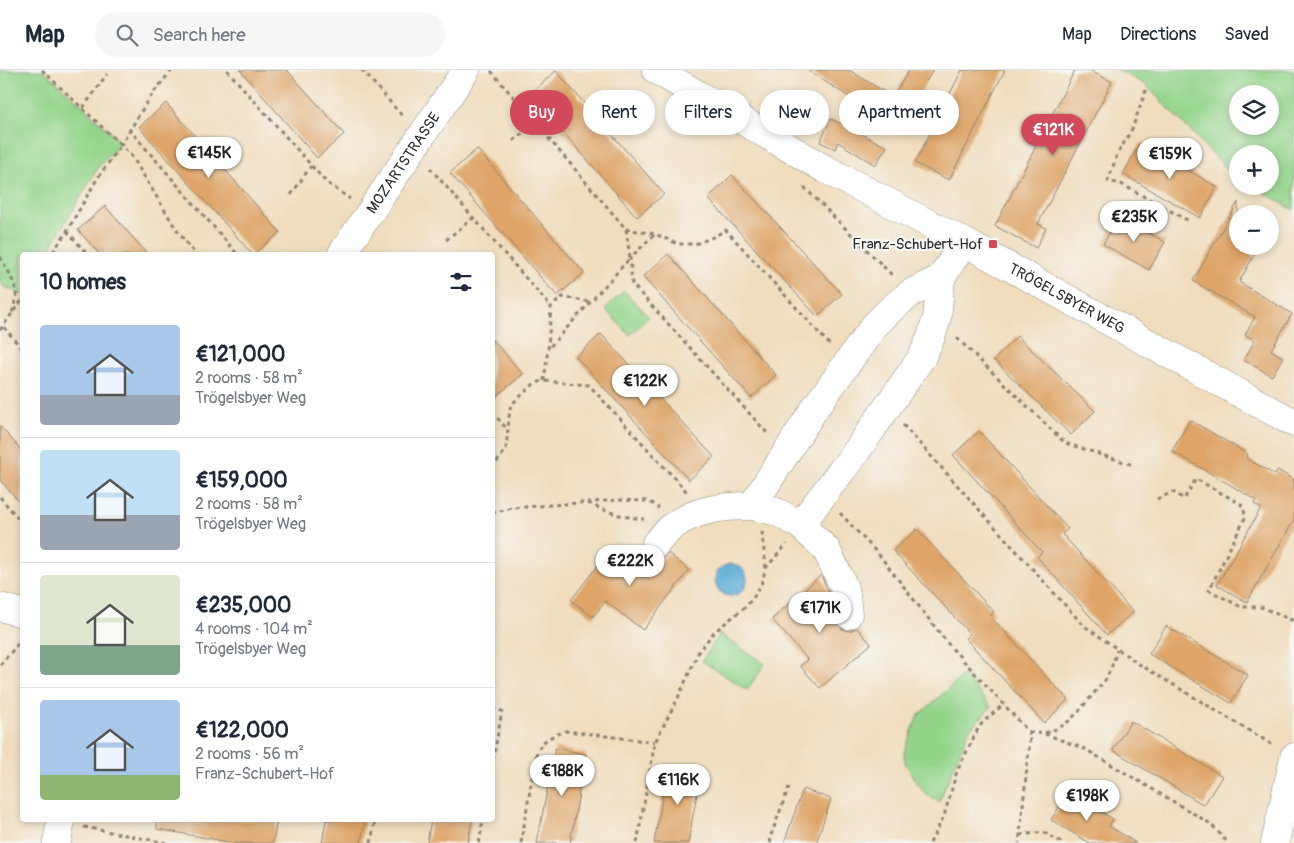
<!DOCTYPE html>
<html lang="en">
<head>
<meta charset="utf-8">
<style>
	body { margin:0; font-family:Pangolin,sans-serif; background:#f6f6f7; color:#1f2937; height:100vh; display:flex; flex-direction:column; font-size:19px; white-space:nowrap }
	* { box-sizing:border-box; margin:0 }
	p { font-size:16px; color:#747a83 }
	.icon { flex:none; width:28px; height:28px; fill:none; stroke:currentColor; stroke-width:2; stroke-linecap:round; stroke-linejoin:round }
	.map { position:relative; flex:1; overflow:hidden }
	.side { position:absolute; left:20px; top:182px; width:475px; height:570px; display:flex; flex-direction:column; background:#fff; border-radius:5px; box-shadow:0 2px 8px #0003 }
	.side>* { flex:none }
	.hud { position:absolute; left:510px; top:20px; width:475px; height:45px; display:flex; gap:10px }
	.fabs { position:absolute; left:1229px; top:15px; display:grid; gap:10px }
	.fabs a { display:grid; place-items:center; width:50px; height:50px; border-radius:50%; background:#fff; box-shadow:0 2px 8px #0003; font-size:25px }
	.price { position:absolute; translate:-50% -42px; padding:0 11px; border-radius:18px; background:#fff; color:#222; font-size:16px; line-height:32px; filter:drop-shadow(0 1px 2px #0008) }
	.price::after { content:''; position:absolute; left:50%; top:30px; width:15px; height:11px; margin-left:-8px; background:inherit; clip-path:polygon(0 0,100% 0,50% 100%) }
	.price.on { background:#d1495b; color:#fff }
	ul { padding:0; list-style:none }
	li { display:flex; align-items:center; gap:15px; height:125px; padding:0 20px }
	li+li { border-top:1px solid #e0e1e3 }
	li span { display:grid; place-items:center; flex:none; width:140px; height:100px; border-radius:5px; color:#555 }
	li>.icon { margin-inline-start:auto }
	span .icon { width:60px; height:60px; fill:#fffc; stroke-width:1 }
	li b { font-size:21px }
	h2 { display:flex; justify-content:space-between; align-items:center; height:60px; padding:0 20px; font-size:21px }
	.pill { padding:0 18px; border-radius:22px; background:#fff; box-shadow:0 2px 8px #0003; font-size:18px; line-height:45px }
	.pill.on { background:#d1495b; color:#fff }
	header { display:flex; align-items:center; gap:30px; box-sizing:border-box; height:70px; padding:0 25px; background:#fff; border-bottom:1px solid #e0e1e3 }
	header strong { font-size:24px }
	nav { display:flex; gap:28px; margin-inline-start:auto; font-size:18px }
	.search { width:350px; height:45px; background:#f6f6f7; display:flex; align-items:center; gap:12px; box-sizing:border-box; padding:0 18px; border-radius:28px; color:#747a83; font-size:19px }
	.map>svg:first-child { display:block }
</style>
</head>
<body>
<header>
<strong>Map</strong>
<div class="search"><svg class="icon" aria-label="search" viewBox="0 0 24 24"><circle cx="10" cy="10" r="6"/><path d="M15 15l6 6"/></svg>Search here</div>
<nav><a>Map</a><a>Directions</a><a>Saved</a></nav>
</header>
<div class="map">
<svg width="1294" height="773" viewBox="0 0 1294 773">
	<rect width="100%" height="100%" fill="#f6f6f2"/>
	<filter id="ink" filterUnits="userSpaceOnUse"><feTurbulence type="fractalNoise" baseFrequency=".02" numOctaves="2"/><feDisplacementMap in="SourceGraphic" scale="10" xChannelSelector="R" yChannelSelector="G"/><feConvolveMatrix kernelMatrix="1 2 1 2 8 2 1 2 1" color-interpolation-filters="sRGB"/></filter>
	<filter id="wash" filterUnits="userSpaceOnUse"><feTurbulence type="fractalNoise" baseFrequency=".0096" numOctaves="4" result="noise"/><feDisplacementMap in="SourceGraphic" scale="20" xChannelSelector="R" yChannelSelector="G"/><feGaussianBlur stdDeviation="1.12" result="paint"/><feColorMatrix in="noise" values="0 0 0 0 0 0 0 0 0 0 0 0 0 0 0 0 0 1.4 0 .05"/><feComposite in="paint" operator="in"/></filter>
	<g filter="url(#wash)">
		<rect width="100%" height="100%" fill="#f0ddbd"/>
		<g fill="#93d48a" stroke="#5f805a" fill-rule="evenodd">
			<path d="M0 0H43L83 36 121 73 99 96 46 185H22V225L3 216 0 213Z"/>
			<path d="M1117 0H1294V140L1253 116H1270V84H1238L1237 108 1232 104 1145 14ZM1238 24H1270V56H1238Z"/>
			<path d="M624 221 649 247 630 265 605 239Z"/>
			<path d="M720 564 765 594 747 620 702 591Z"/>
			<path d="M964 605 991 637 969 660 939 732 925 723 913 707 905 692 904 682 918 646Z"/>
		</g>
		<circle fill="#5babd5" stroke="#436b80" cx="731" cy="510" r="16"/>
		<g id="blocks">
			<g fill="#dea468">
				<path d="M240 0H287L344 64 317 88Z"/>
				<path d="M807 0H849L893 27 909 0H933L898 58Z"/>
				<path d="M962 0H1005L949 110 915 93Z"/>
				<path d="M1075 0H1089L1112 12 1038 154 1046 158 1036 178 995 156Z"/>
				<path d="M556 1 664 124 637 147 530 24Z"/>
				<path d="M166 33 280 162 253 185 139 57Z"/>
				<path d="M831 49 887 77 875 95 838 72 835 79 820 72Z"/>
				<path d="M1140 73 1217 117 1200 148 1123 104Z"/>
				<path d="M477 79 584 203 557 226 450 103Z"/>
				<path d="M732 105 842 224 817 246 708 128Z"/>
				<path d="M1238 132V176H1259L1239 212 1292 244 1271 280 1283 287 1272 306 1244 290 1255 270 1245 265 1255 247 1193 211Z"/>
				<path d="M105 136 148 185H100L96 180 78 160Z"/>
				<path d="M1119 147 1165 172 1149 200 1103 174Z"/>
				<path d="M668 184 776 305 751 328 643 207Z"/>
				<path d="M601 264 714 387 689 410 576 287Z"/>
				<path d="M1017 266 1095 341 1071 365 994 290Z"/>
				<path d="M492 269 523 304 492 330Z"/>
				<path d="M1190 350 1248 384 1246 388 1275 405 1278 400 1294 410V450L1247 532 1217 515 1261 438 1254 434 1256 430 1172 381Z"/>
				<path d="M0 356 22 381V435L0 410Z"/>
				<path d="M979 361 1068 459 1062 464 1133 542 1107 565 1037 487 1042 482 953 385Z"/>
				<path d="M917 459 994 542 990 546 1068 630 1044 653 965 568 970 564 893 481Z"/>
				<path d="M612 477 639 497 644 491 654 499 668 483 689 500 643 560 605 531 593 547 571 530Z"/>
				<path d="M821 505 831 528 832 547 836 554 842 559 849 561 857 558 871 574 820 618 800 596 808 590 772 549Z"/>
				<path d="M1166 556 1248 605 1231 633 1149 584Z"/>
				<path d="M1131 651 1222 706 1204 735 1113 680Z"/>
				<path d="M555 678 586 684 570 773H537Z"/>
				<path d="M668 696 701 702 688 773H654Z"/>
				<path d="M803 719 831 729 816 773H784Z"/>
				<path d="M1068 722 1113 749 1109 756 1136 773H1090L1051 750Z"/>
				<path d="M157 750H277L273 773H235L157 759Z"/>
				<path d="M326 750H365L361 773H322Z"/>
				<path d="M431 750H472L468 773H427Z"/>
			</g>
		</g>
	</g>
	<g filter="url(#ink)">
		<use href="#blocks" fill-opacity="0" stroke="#8e8474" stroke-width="1"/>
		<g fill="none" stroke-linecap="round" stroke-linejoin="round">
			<g stroke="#8e8474" stroke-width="29">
				<g id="minor">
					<path id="s1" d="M656 0 825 99 964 172 1294 353"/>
					<path id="s2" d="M341 185 466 0"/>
					<path d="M800 455 856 382 922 287 931 267 937 248 941 208"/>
					<path d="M656 473C661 467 667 461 673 456 697 439 724 436 752 436"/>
					<path d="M0 537 22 543"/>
					<path d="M848 545 846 525 843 515 826 479 800 455 777 442 752 436 815 338 874 256 891 239 911 223 941 208 964 172"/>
					<path d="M57 773 61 750"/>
					<path d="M1275 773 1294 687"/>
				</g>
			</g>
			<g stroke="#8e8474" stroke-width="3" stroke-dasharray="4 4" stroke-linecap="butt">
				<path d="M42 0 121 75 97 109 67 161 51 185"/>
				<path d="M172 0 154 22 145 35 121 75 133 88 178 162 196 185"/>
				<path d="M227 0 326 112 350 129"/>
				<path d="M362 0 404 48"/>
				<path d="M491 1 626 159 630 188 548 279"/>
				<path d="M1146 20 1132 59 1117 85 1108 111 1121 114 1189 151"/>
				<path d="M83 38 107 4"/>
				<path d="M129 59 238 185"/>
				<path d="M513 71 535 53"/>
				<path d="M430 98 551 237"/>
				<path d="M804 117 893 206"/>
				<path d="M291 125 311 96"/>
				<path d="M626 159 655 164 678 174H695L711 168 726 160 830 275"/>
				<path d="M67 161 88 185"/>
				<path d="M654 165 630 188 632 214 769 365"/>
				<path d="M446 170 473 148"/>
				<path d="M0 187 10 204 17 222 12 244"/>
				<path d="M4 257 22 279"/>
				<path d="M0 260 22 230"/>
				<path d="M957 268 1065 373 1133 395"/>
				<path d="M544 311 548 279 551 237 562 227 591 232"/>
				<path d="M492 342 508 360"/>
				<path d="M903 355 1083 555 1139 594 1273 675"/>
				<path d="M492 399 506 379 510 338 513 333 535 313 544 311 589 315 687 422"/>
				<path d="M0 427 22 453"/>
				<path d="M1157 429 1173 422 1184 429 1196 409 1241 434 1246 446 1209 520 1241 537H1261L1294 551"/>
				<path d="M588 433C607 442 622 447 644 449"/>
				<path d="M492 443 512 438 618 430 649 431 659 438"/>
				<path d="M840 443 880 486 949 575 1029 662 1030 669 1019 773"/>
				<path d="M762 462 766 498"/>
				<path d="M0 595 18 574 21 566"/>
				<path d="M492 639 502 641 492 696"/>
				<path d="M1029 662 1045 664 1085 679 1211 754 1228 773"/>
				<path d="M1045 663 1059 658 1069 651 1079 641 1106 609 1113 593 1117 580"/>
				<path d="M84 757 167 773"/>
				<path d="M1020 765 1043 762 1063 773"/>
				<path d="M371 773 375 750"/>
				<path d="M479 773 483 750"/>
				<path d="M521 773 536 685C541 670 551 666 566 661L655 672"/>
				<path d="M637 773 655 672 678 628 699 581 714 562 744 538 753 528 761 515 766 498 787 474"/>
				<path d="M771 773 770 768 789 717"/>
				<path d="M930 773 944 746 957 701 978 659 983 652 1004 634"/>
			</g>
			<use href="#minor" stroke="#fff" stroke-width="28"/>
		</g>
	</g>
	<rect fill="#d1495b" stroke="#f6f6f2" stroke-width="2" x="988" y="169" width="10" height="10" rx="2.5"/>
	<g text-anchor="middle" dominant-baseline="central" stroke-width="4.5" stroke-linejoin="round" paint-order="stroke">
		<g font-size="15" fill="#2b2b2b" stroke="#f6f6f2">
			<text stroke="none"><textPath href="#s2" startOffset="111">MOZARTSTRASSE</textPath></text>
			<text stroke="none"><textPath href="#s1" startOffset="470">TRÖGELSBYER WEG</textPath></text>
		</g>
		<g font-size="15" fill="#2b2b2b" stroke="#f6f6f2" text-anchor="end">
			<text x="983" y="174">Franz-Schubert-Hof</text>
		</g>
	</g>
</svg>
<div class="fabs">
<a><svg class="icon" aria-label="layers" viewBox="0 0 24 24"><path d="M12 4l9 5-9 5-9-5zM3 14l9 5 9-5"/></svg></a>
<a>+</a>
<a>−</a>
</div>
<b class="price on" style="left:1053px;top:86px">€121K</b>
<b class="price" style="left:209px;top:109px">€145K</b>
<b class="price" style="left:1170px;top:110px">€159K</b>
<b class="price" style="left:1134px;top:173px">€235K</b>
<b class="price" style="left:645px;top:337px">€122K</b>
<b class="price" style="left:630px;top:517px">€222K</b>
<b class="price" style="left:820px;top:564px">€171K</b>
<b class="price" style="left:562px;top:727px">€188K</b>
<b class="price" style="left:678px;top:736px">€116K</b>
<b class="price" style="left:1087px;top:752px">€198K</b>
<div class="hud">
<a class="pill on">Buy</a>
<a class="pill">Rent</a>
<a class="pill">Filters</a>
<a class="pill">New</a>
<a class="pill">Apartment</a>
</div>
<section class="side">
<h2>10 homes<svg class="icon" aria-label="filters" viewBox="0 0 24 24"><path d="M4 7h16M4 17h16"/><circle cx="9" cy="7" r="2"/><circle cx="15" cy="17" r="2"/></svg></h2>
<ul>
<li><span style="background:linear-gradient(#a9c7e8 70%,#9aa5b1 0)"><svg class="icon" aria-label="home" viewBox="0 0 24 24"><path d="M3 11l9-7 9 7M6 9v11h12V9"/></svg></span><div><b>€121,000</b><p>2 rooms · 58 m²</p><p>Trögelsbyer Weg</p></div></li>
<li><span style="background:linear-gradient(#bfe0f5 65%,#9aa5b1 0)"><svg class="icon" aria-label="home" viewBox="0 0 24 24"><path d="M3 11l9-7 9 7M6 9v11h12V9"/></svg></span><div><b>€159,000</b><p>2 rooms · 58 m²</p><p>Trögelsbyer Weg</p></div></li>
<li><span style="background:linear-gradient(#dfe7d0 70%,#7fa58c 0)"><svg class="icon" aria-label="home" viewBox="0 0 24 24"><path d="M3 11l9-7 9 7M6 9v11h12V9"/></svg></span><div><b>€235,000</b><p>4 rooms · 104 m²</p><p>Trögelsbyer Weg</p></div></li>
<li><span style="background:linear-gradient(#a9c7e8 75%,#8fb573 0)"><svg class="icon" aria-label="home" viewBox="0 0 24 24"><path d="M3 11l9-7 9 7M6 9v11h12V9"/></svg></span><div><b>€122,000</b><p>2 rooms · 56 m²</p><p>Franz-Schubert-Hof</p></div></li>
</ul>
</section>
</div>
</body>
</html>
